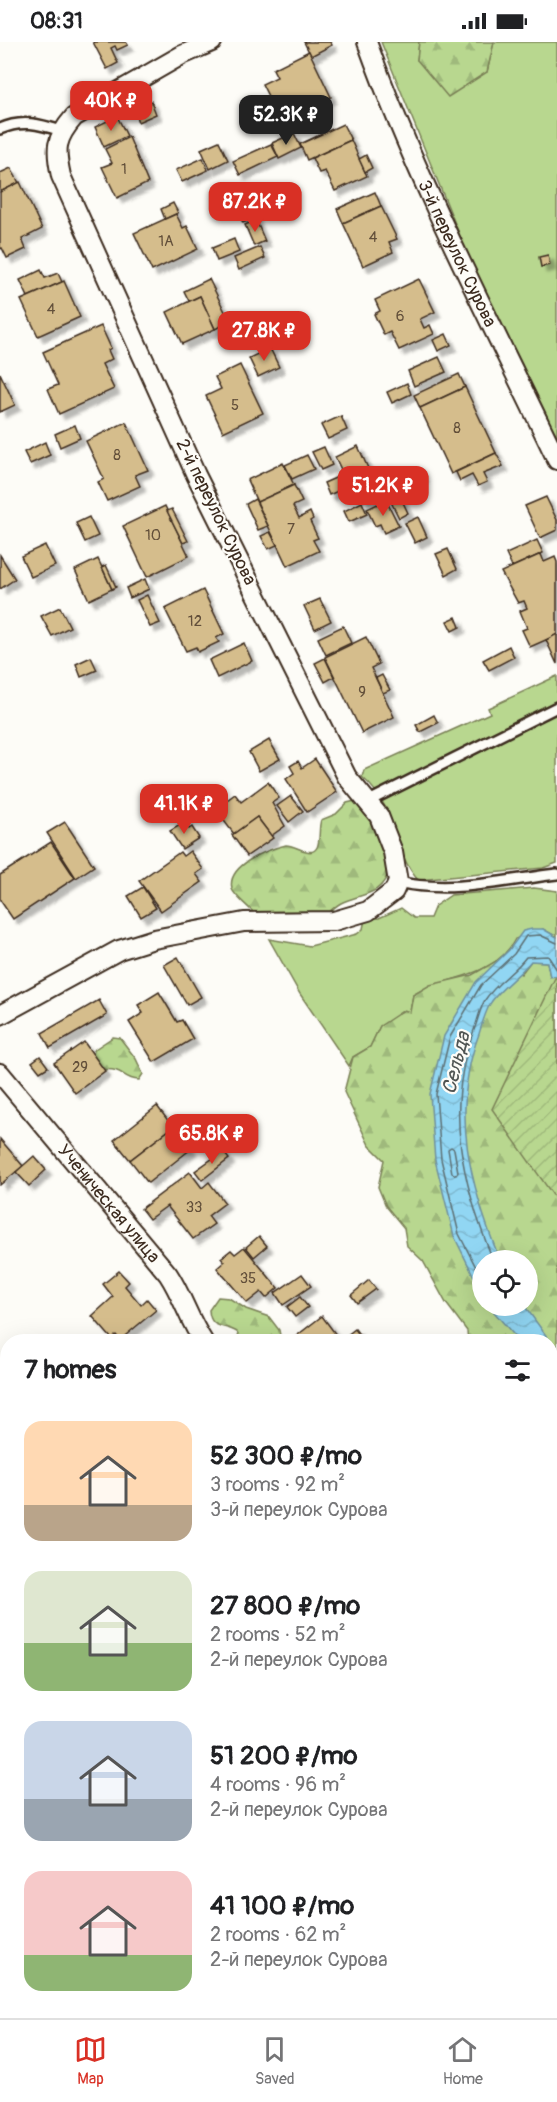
<!DOCTYPE html>
<html lang="en">
<head>
<meta charset="utf-8">
<style>
	body { margin:0; font-family:Pangolin,sans-serif; background:#f6f6f6; color:#202124; height:100vh; display:flex; flex-direction:column; font-size:22px; white-space:nowrap }
	* { box-sizing:border-box; margin:0 }
	p { font-size:20px; color:#757577 }
	.icon { flex:none; width:33px; height:33px; fill:none; stroke:currentColor; stroke-width:2; stroke-linecap:round; stroke-linejoin:round }
	.map { position:relative; flex:1; overflow:hidden }
	.side { position:absolute; left:0px; top:1292px; width:558px; height:686px; display:flex; flex-direction:column; background:#fff; border-radius:24px 24px 0 0; box-shadow:0 6px 24px #0002 }
	.side>* { flex:none }
	.fabs { position:absolute; left:472px; top:1208px; display:grid; gap:12px }
	.fabs a { display:grid; place-items:center; width:66px; height:66px; border-radius:50%; background:#fff; box-shadow:0 6px 24px #0002; font-size:30px }
	.price { position:absolute; translate:-50% -51px; padding:0 14px; border-radius:12px; background:#d93025; color:#fff; font-size:20px; line-height:39px; filter:drop-shadow(0 2px 3px #0008) }
	.price::after { content:''; position:absolute; left:50%; top:36px; width:18px; height:14px; margin-left:-9px; background:inherit; clip-path:polygon(0 0,100% 0,50% 100%) }
	.price.current { background:#222; color:#fff }
	ul { padding:0; list-style:none }
	li { display:flex; align-items:center; gap:18px; height:150px; padding:0 24px }
	li span { display:grid; place-items:center; flex:none; width:168px; height:120px; border-radius:18px; color:#555 }
	li>.icon { margin-inline-start:auto }
	span .icon { width:72px; height:72px; fill:#fffc; stroke-width:1 }
	li b { font-size:26px }
	h2 { display:flex; justify-content:space-between; align-items:center; height:72px; padding:0 24px; font-size:26px }
	.status { display:flex; justify-content:space-between; align-items:center; height:42px; padding:0 30px; background:#fff; direction:ltr }
	.status svg { height:16px; fill:currentColor }
	.dock { display:flex; justify-content:space-around; align-items:center; height:84px; border-top:2px solid #e0e0e0; background:#fff; font-size:16px; color:#757577 }
	.dock a { display:grid; justify-items:center; gap:3px }
	.dock .current { color:#d93025 }
	.map>svg:first-child { display:block }
</style>
</head>
<body>
<div class="status"><b>08:31</b><svg viewBox="0 0 49 12"><path d="M0 12V9h3v3zM5 12V6h3v6zM10 12V3h3v9zM15 12V0h3v12zM26 1h20v11H26zM47 4h2v5h-2z"/></svg></div>
<div class="map">
<svg width="557" height="1976" viewBox="0 0 557 1976">
	<defs>
		<pattern id="forest-firs" width="22" height="20" patternUnits="userSpaceOnUse" patternTransform="scale(1.5)"><rect width="22" height="20" fill="#b8d78f"/><path d="M5 1l3.5 6h-7zM16 11l3.5 6h-7z" fill="#9fb97b"/></pattern>
		<pattern id="garden-furrows" width="10" height="10" patternUnits="userSpaceOnUse" patternTransform="scale(1.5)"><rect width="10" height="10" fill="#b8d78f"/><path d="M-1 1l2-2M0 10L10 0M9 11l2-2" fill="none" stroke="#9fb97b"/></pattern>
		<pattern id="water-waves" width="16" height="10" patternUnits="userSpaceOnUse" patternTransform="scale(1.5)"><rect width="16" height="10" fill="#91d6f3"/><path d="M0 5q4-4 8 0t8 0" fill="none" stroke="#7eb8d0"/></pattern>
		<filter id="shadow"><feDropShadow dx="5.5" dy="5.5" stdDeviation="1.5" flood-color="#0004"/></filter>
	</defs>
	<rect width="100%" height="100%" fill="#fdfcf7"/>
	<filter id="ink" filterUnits="userSpaceOnUse"><feTurbulence type="fractalNoise" baseFrequency=".0167" numOctaves="2"/><feDisplacementMap in="SourceGraphic" scale="12" xChannelSelector="R" yChannelSelector="G"/><feConvolveMatrix kernelMatrix="1 2 1 2 8 2 1 2 1" color-interpolation-filters="sRGB"/></filter>
	<g filter="url(#ink)">
		<g fill="#b8d78f" stroke="#7a8056" stroke-width="1.5">
			<path d="M381 0H419L417 18 487 30 494 0H557V410L477 244 458 189Z"/>
			<path d="M557 634V821L543 826 418 838C391 807 399 767 362 735L364 728 490 671 488 666Z"/>
			<path d="M534 846 557 849V895L543 887 515 897C495 936 448 933 413 953L410 970 380 984 370 1005 353 1015 349 1024 300 952 269 897 310 904 357 892 363 887 365 877 379 876 401 866 414 876H430L435 864 451 853Z"/>
			<path d="M59 1970H134L129 1976H59Z"/>
			<path d="M337 1970H367L371 1973 382 1970H522L523 1976H325Z"/>
		</g>
		<g fill="url(#forest-firs)" stroke="#7a8056" stroke-width="1.5" fill-rule="evenodd">
			<path d="M419 0H494L487 30 448 55 417 18Z"/>
			<path d="M355 759 371 768 389 828C382 854 362 851 341 861 334 865 328 871 322 876L258 874C252 869 234 853 232 847 226 823 269 807 286 803 293 803 299 808 306 809 324 814 317 788 321 778L336 772 347 761Z"/>
			<path d="M496 919 521 932 531 919 547 920 550 934H557V1318L551 1322 550 1299H468L467 1289 446 1261 423 1219 407 1204 404 1186 386 1164 378 1145 384 1118 369 1103 344 1050 353 1015 370 1005 380 984 404 968 410 970 413 953 430 943 472 933ZM483 1218H528V1263H483Z"/>
			<path d="M113 995 120 996 136 1017 143 1032 139 1038C120 1037 126 1025 100 1028L92 1013 95 1007Z"/>
			<path d="M218 1255 229 1256 246 1267 269 1275 279 1288 281 1299H242L237 1290C224 1282 210 1288 209 1268Z"/>
			<path d="M557 1532V1911L553 1914 557 1929V1976H523L522 1970H550V1539Z"/>
			<path d="M7 1692H8L7 1902 0 1901V1696Z"/>
			<path d="M187 1970H337L325 1976H198Z"/>
		</g>
		<path fill="url(#garden-furrows)" stroke="#7a8056" stroke-width="1.5" d="M555 936H557V1159L492 1067Z"/>
		<g fill="url(#water-waves)" stroke="#6f919e" stroke-width="1.5">
			<path d="M532 887H543L557 895V934L550 935 547 920 531 919C520 933 498 948 490 962 485 971 482 982 479 992 450 1069 470 1144 500 1218H483V1253L454 1194 435 1118 430 1052 444 994 476 940 509 908 523 889Z"/>
			<path d="M488 1263H524L550 1299H519Z"/>
			<path d="M550 1300 557 1309V1376L551 1368Z"/>
		</g>
		<g fill="none" stroke-linecap="round" stroke-linejoin="round">
			<g stroke="#5d6f73" stroke-width="1.5">
				<path d="M451 1105 454 1107 458 1130 456 1133 452 1131 448 1107Z"/>
				<path d="M493 1218C462 1141 444 1068 474 988 478 978 480 966 485 958 495 942 515 930 526 915L548 914 557 928"/>
				<path d="M483 1239 459 1192 441 1117 436 1052 450 995 481 943 514 912 526 894 540 893 557 901"/>
			</g>
		</g>
		<g fill="#d5bd8c" stroke="#3b2a1e" stroke-width="1.5" filter="url(#shadow)">
			<path d="M93 0H126L128 3 117 8 115 4 111 6 118 21 107 27Z"/>
			<path d="M304 0H330L332 3 311 14Z"/>
			<path d="M309 9 331 55 281 80 262 42 277 35 273 27Z"/>
			<path d="M151 59 156 72 138 80 133 67Z"/>
			<path d="M117 74 127 94 104 105 95 85Z"/>
			<path d="M343 82 351 98 307 118 300 102Z"/>
			<path d="M294 91 301 106 279 117 272 101Z"/>
			<path d="M129 95 148 141 117 156 102 125 112 121 105 107Z"/>
			<path d="M351 98 367 134 335 149 325 129 319 131 312 116Z"/>
			<path d="M219 99 228 118 210 127 201 107Z"/>
			<path d="M271 102 278 115 240 133 233 119Z"/>
			<path d="M366 113 372 126 365 130 359 117Z"/>
			<path d="M203 116 208 128 182 140 176 128Z"/>
			<path d="M11 126 19 141 0 150V131Z"/>
			<path d="M20 140 42 187 22 197 26 207 7 216 2 206 0 207V150Z"/>
			<path d="M375 150 381 164 343 181 337 167Z"/>
			<path d="M173 161 178 171 165 177 161 167Z"/>
			<path d="M381 164 397 197 389 200 393 210 363 224 343 181Z"/>
			<path d="M250 165 255 175 243 181 238 170Z"/>
			<path d="M176 172 183 186 187 184 198 207 152 229 134 191Z"/>
			<path d="M256 178 265 199 254 204 245 183Z"/>
			<path d="M234 197 239 210 217 219 212 206Z"/>
			<path d="M260 205 265 216 239 228 234 216Z"/>
			<path d="M548 213 550 223 541 225 539 215Z"/>
			<path d="M41 228 45 236 58 231 62 240 28 255 20 238Z"/>
			<path d="M209 237 230 280 215 287 200 254 189 259 184 249Z"/>
			<path d="M419 237 435 270 420 277 424 286 430 283 434 292 399 308 390 290 384 293 374 272 380 269 375 258Z"/>
			<path d="M64 239 80 275 38 294 21 258Z"/>
			<path d="M200 254 215 287 182 302 167 270Z"/>
			<path d="M101 284 111 306 108 308 112 317 102 322 114 347 59 372 48 347 58 343 43 310Z"/>
			<path d="M446 292 451 303 438 309 433 298Z"/>
			<path d="M270 306 279 325 258 335 249 316Z"/>
			<path d="M439 315 446 330 414 344 408 329Z"/>
			<path d="M240 323 263 371 223 390 206 354 221 347 215 335Z"/>
			<path d="M0 331 15 363 0 370Z"/>
			<path d="M459 332 465 345 420 366 414 353Z"/>
			<path d="M407 341 411 352 392 361 387 350Z"/>
			<path d="M465 345 496 411 451 432 420 366Z"/>
			<path d="M341 374 347 388 328 397 321 383Z"/>
			<path d="M126 380 148 428 135 433 140 444 107 459 98 440 104 437 86 399Z"/>
			<path d="M75 383 80 396 60 405 55 392Z"/>
			<path d="M45 400 50 413 30 422 24 410Z"/>
			<path d="M358 404 371 433 349 444 335 415Z"/>
			<path d="M324 405 332 423 321 428 312 410Z"/>
			<path d="M496 411 503 424 483 432 487 440 478 444 472 433 460 439 456 430Z"/>
			<path d="M307 413 314 427 292 437 285 423Z"/>
			<path d="M283 421 294 443 257 460 247 438Z"/>
			<path d="M419 427 423 435 411 441 407 432Z"/>
			<path d="M342 433 347 445 329 453 324 441Z"/>
			<path d="M375 439 381 451 364 459 358 446Z"/>
			<path d="M294 443 302 460 293 464 299 476 310 470 313 477 310 479 318 496 313 498 319 509 287 524 257 460Z"/>
			<path d="M546 455 557 478V488L540 496 525 464Z"/>
			<path d="M401 456 408 471 399 476 391 460Z"/>
			<path d="M255 457 268 484 258 488 246 462Z"/>
			<path d="M386 458 399 484 384 491 380 482 375 484 367 467Z"/>
			<path d="M362 460 367 472 349 480 344 469Z"/>
			<path d="M165 464 189 514 147 535 123 484Z"/>
			<path d="M172 467 188 499 183 501 167 469Z"/>
			<path d="M89 475 98 494 85 500 76 481Z"/>
			<path d="M418 475 427 495 415 501 405 481Z"/>
			<path d="M270 490 277 503 268 507 261 494Z"/>
			<path d="M537 498 543 511 512 525 506 512Z"/>
			<path d="M45 503 55 524 31 535 21 514Z"/>
			<path d="M448 507 457 527 446 533 436 512Z"/>
			<path d="M541 512 544 520 555 515 557 520V593L530 605 522 588 527 586 520 569 527 566 524 559 518 561 501 530Z"/>
			<path d="M0 513 15 537 0 547Z"/>
			<path d="M98 517 112 547 89 558 75 528Z"/>
			<path d="M106 523 116 545 112 547 102 525Z"/>
			<path d="M145 537 149 547 130 556 126 546Z"/>
			<path d="M203 548 224 592 216 596 219 600 198 610 196 605 186 609 165 567Z"/>
			<path d="M147 553 160 581 150 585 137 558Z"/>
			<path d="M320 557 331 579 315 587 304 564Z"/>
			<path d="M60 565 70 585 52 594 41 574Z"/>
			<path d="M456 575 460 585 452 589 447 579Z"/>
			<path d="M343 584 351 601 326 613 318 596Z"/>
			<path d="M557 592V622L546 598Z"/>
			<path d="M366 595 379 622 371 626 394 675 362 691 325 615Z"/>
			<path d="M244 601 252 619 217 636 209 618Z"/>
			<path d="M509 604 514 615 489 628 483 618Z"/>
			<path d="M91 615 97 628 81 635 76 622Z"/>
			<path d="M325 616 334 635 325 640 315 621Z"/>
			<path d="M382 633 390 648 383 651 376 636Z"/>
			<path d="M434 673 438 681 420 690 416 683Z"/>
			<path d="M269 698 280 717 259 729 249 710Z"/>
			<path d="M315 717 337 750 307 770 286 737 294 731 290 724 298 719 302 726Z"/>
			<path d="M268 740 279 756 272 761 285 784 271 794 257 775 234 792 215 767 235 752 241 760Z"/>
			<path d="M291 754 303 769 289 780 277 764Z"/>
			<path d="M257 775 273 796 247 814 232 793Z"/>
			<path d="M65 780 94 824 76 836 47 791Z"/>
			<path d="M185 780 189 787 192 785 199 796 182 807 170 789Z"/>
			<path d="M51 800 75 836 13 877 0 858V833Z"/>
			<path d="M190 809 203 827 196 832 202 840 161 869 139 839 180 810 183 814Z"/>
			<path d="M143 845 156 866 141 875 128 854Z"/>
			<path d="M178 915 201 955 187 963 164 923Z"/>
			<path d="M159 950 177 980 182 978 193 997 154 1020 129 980 143 971 138 963Z"/>
			<path d="M99 958 107 973 50 1006 42 991Z"/>
			<path d="M84 1000 105 1029 75 1051 54 1021Z"/>
			<path d="M40 1014 48 1025 40 1030 32 1020Z"/>
			<path d="M157 1064 173 1085 130 1118 114 1098Z"/>
			<path d="M208 1082 221 1100 210 1108 197 1091Z"/>
			<path d="M173 1085 191 1107 148 1141 130 1118Z"/>
			<path d="M0 1097 23 1124 0 1143Z"/>
			<path d="M223 1109 229 1117 202 1138 195 1129Z"/>
			<path d="M34 1114 46 1128 29 1144 16 1130Z"/>
			<path d="M190 1130 202 1146 209 1140 225 1161 208 1174 214 1182 193 1197 167 1164 149 1177 141 1167Z"/>
			<path d="M259 1194 267 1204 254 1215 246 1205Z"/>
			<path d="M244 1205 278 1246 266 1256 261 1250 247 1261 217 1226 224 1220 221 1216 231 1208 235 1212Z"/>
			<path d="M119 1229 129 1240 125 1244 141 1263 147 1257 156 1268 120 1298 116 1293 112 1297 92 1274 113 1255 103 1242Z"/>
			<path d="M302 1232 311 1244 283 1263 275 1251Z"/>
			<path d="M369 1238 376 1247 357 1261 351 1253Z"/>
			<path d="M300 1255 308 1265 295 1275 287 1265Z"/>
			<path d="M322 1274 337 1294 330 1299H290Z"/>
			<path d="M355 1287 364 1299H344L342 1297Z"/>
		</g>
		<g fill="none" stroke-linecap="round" stroke-linejoin="round">
			<g stroke="#3b2a1e" stroke-width="14">
				<g id="lane">
					<path d="M0 87C22 77 39 82 62 89"/>
					<path d="M367 760 557 665"/>
					<path d="M398 840C449 852 506 838 557 832"/>
					<path d="M550 1518 557 1514"/>
					<path d="M2 1910 8 1919"/>
					<path d="M41 1970 45 1976"/>
				</g>
			</g>
			<g stroke="#3b2a1e" stroke-width="22">
				<g id="street">
					<path id="s1" d="M367 0C419 144 491 280 557 418"/>
					<path d="M0 973 119 908 154 897 244 880 334 879 368 869 394 849 398 840 393 810 379 774 347 735 196 433 61 134C55 107 55 97 74 75L182 13 212 0"/>
					<path id="s2" d="M0 1031 168 1232C182 1253 189 1278 203 1299"/>
					<path d="M150 1976 155 1970"/>
				</g>
			</g>
			<use href="#lane" stroke="#fdfcf7" stroke-width="9"/>
			<use href="#street" stroke="#fdfcf7" stroke-width="18"/>
		</g>
	</g>
	<g text-anchor="middle" dominant-baseline="central" stroke-width="4.5" stroke-linejoin="round" paint-order="stroke">
		<g font-size="15" fill="#624f3a">
			<text x="124" y="127">1</text>
			<text x="373" y="195">4</text>
			<text x="166" y="199">1А</text>
			<text x="51" y="267">4</text>
			<text x="400" y="274">6</text>
			<text x="235" y="363">5</text>
			<text x="457" y="386">8</text>
			<text x="117" y="413">8</text>
			<text x="291" y="487">7</text>
			<text x="153" y="493">10</text>
			<text x="195" y="579">12</text>
			<text x="362" y="650">9</text>
			<text x="80" y="1025">29</text>
			<text x="194" y="1165">33</text>
			<text x="248" y="1236">35</text>
		</g>
		<g font-size="18" fill="#3b2a1e" stroke="#fdfcf7">
			<text stroke="none"><textPath href="#s1" startOffset="230">3-й переулок Сурова</textPath></text>
			<text transform="translate(216 470) rotate(64)">2-й переулок Сурова</text>
			<text stroke="none"><textPath href="#s2" startOffset="170">Ученическая улица</textPath></text>
		</g>
		<g font-size="20" font-style="italic" fill="#505553" stroke="#fdfcf7">
			<text transform="translate(456 1021) rotate(-76)">Сельда</text>
		</g>
	</g>
</svg>
<div class="fabs">
<a><svg class="icon" aria-label="locate" viewBox="0 0 24 24"><circle cx="12" cy="12" r="6"/><path d="M12 2v4M12 18v4M2 12h4M18 12h4"/></svg></a>
</div>
<b class="price" style="left:111px;top:90px">40K ₽</b>
<b class="price current" style="left:286px;top:104px">52.3K ₽</b>
<b class="price" style="left:255px;top:191px">87.2K ₽</b>
<b class="price" style="left:264px;top:320px">27.8K ₽</b>
<b class="price" style="left:383px;top:475px">51.2K ₽</b>
<b class="price" style="left:184px;top:793px">41.1K ₽</b>
<b class="price" style="left:212px;top:1123px">65.8K ₽</b>
<section class="side">
<h2>7 homes<svg class="icon" aria-label="filters" viewBox="0 0 24 24"><path d="M4 7h16M4 17h16"/><circle cx="9" cy="7" r="2"/><circle cx="15" cy="17" r="2"/></svg></h2>
<ul>
<li><span style="background:linear-gradient(#ffd9b3 70%,#b9a48a 0)"><svg class="icon" aria-label="home" viewBox="0 0 24 24"><path d="M3 11l9-7 9 7M6 9v11h12V9"/></svg></span><div><b>52 300 ₽/mo</b><p>3 rooms · 92 m²</p><p>3-й переулок Сурова</p></div></li>
<li><span style="background:linear-gradient(#dfe7d0 60%,#8fb573 0)"><svg class="icon" aria-label="home" viewBox="0 0 24 24"><path d="M3 11l9-7 9 7M6 9v11h12V9"/></svg></span><div><b>27 800 ₽/mo</b><p>2 rooms · 52 m²</p><p>2-й переулок Сурова</p></div></li>
<li><span style="background:linear-gradient(#c9d6e8 65%,#9aa5b1 0)"><svg class="icon" aria-label="home" viewBox="0 0 24 24"><path d="M3 11l9-7 9 7M6 9v11h12V9"/></svg></span><div><b>51 200 ₽/mo</b><p>4 rooms · 96 m²</p><p>2-й переулок Сурова</p></div></li>
<li><span style="background:linear-gradient(#f6c9c9 70%,#8fb573 0)"><svg class="icon" aria-label="home" viewBox="0 0 24 24"><path d="M3 11l9-7 9 7M6 9v11h12V9"/></svg></span><div><b>41 100 ₽/mo</b><p>2 rooms · 62 m²</p><p>2-й переулок Сурова</p></div></li>
</ul>
</section>
</div>
<nav class="dock">
<a class="current"><svg class="icon" aria-label="map" viewBox="0 0 24 24"><path d="M3 6l6-2 6 2 6-2v14l-6 2-6-2-6 2zM9 4v14M15 6v14"/></svg>Map</a>
<a><svg class="icon" aria-label="saved" viewBox="0 0 24 24"><path d="M7 4h10v16l-5-4-5 4z"/></svg>Saved</a>
<a><svg class="icon" aria-label="home" viewBox="0 0 24 24"><path d="M3 11l9-7 9 7M6 9v11h12V9"/></svg>Home</a>
</nav>
</body>
</html>
